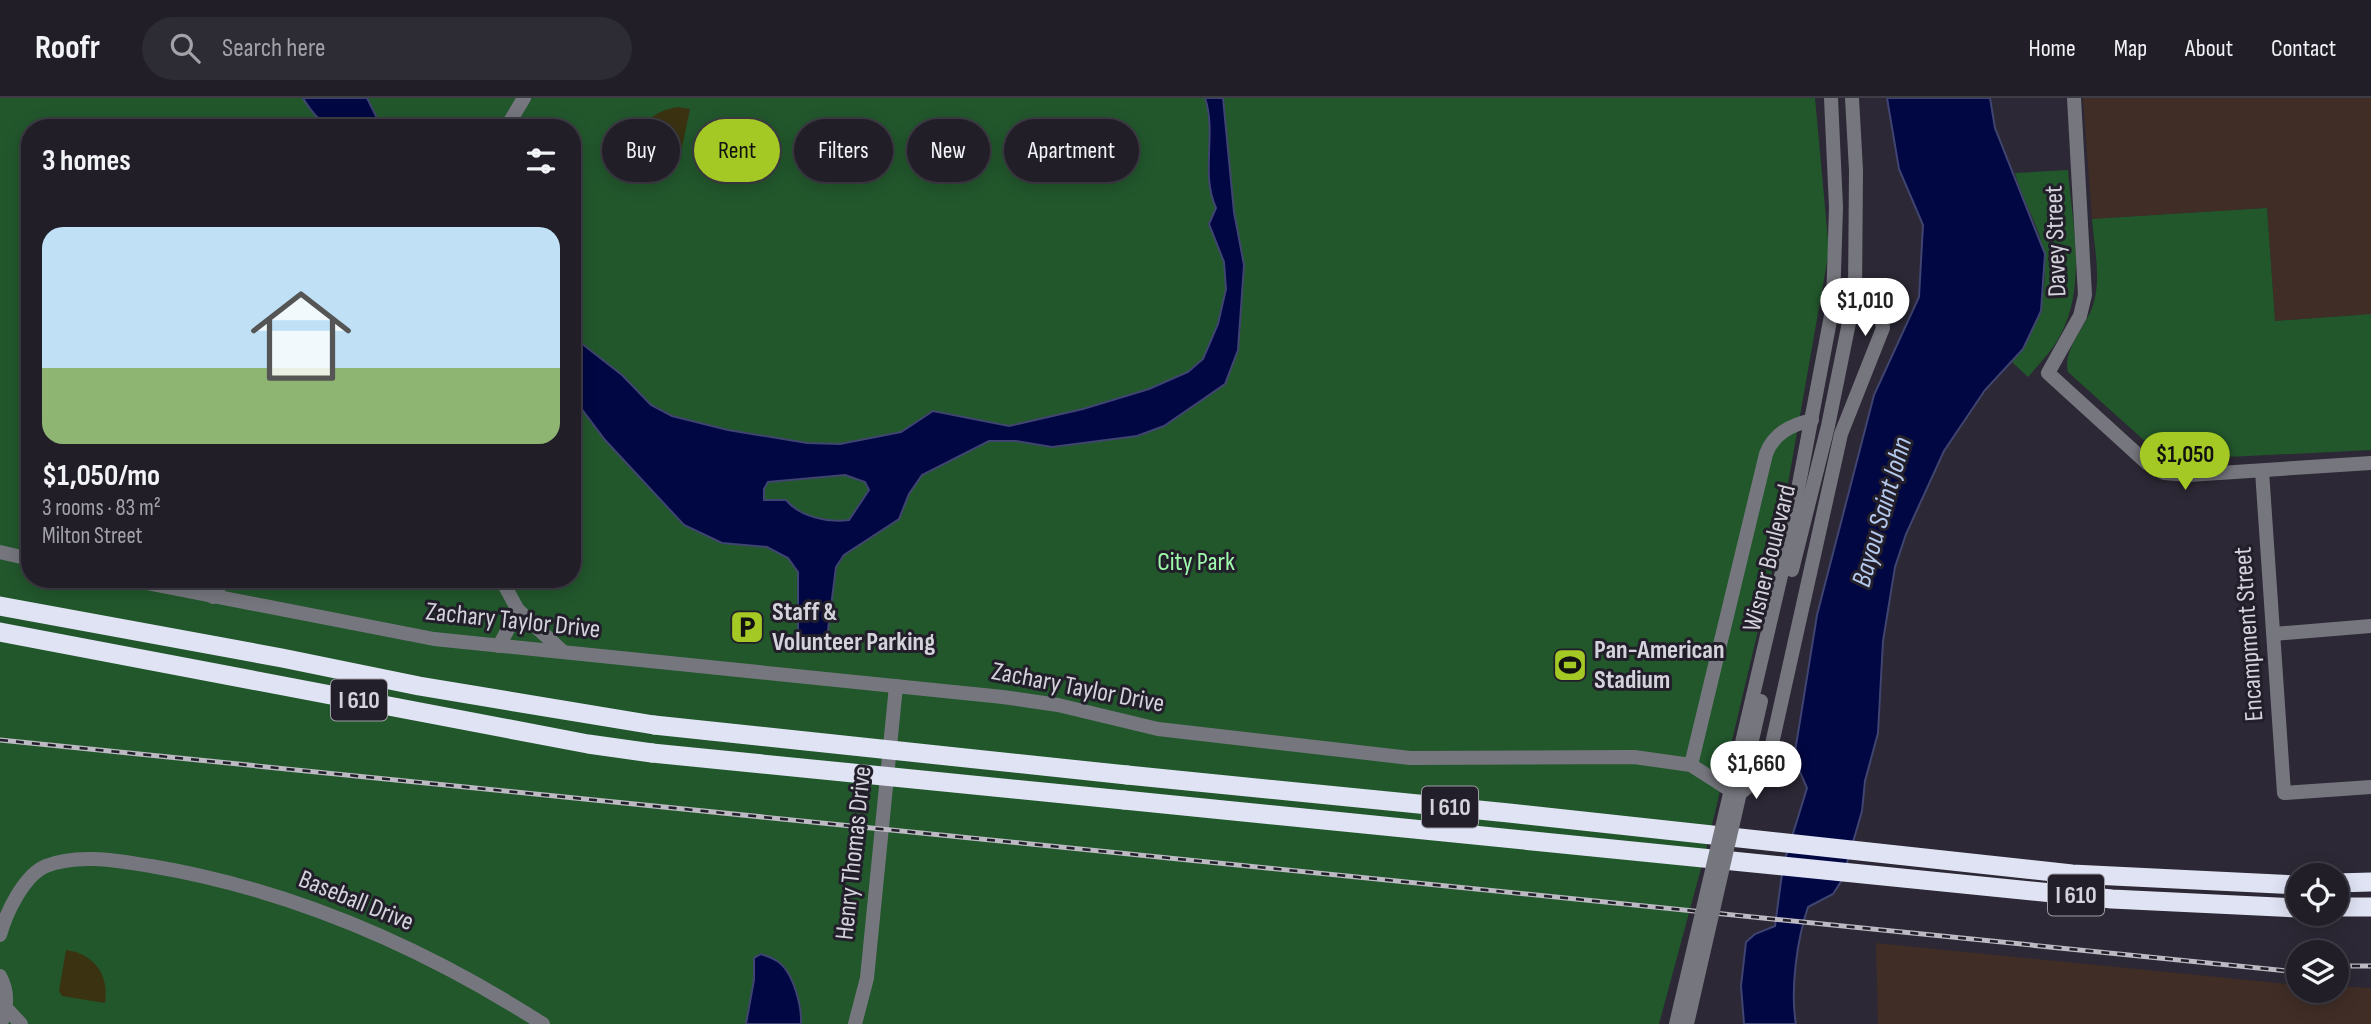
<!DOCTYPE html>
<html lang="en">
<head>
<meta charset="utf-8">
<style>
	body { margin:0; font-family:"Sofia Sans Condensed",sans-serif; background:#2d2b34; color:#f1f3f6; height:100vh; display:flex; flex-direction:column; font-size:26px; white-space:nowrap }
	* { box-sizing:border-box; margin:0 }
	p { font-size:23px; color:#a2a2a8 }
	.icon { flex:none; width:38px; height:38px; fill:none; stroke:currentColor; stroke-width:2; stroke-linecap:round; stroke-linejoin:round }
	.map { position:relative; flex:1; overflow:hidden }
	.side { position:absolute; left:21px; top:21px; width:560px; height:469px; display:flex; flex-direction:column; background:#211e28; border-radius:28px; box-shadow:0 4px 18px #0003,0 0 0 2px #3e3c45 }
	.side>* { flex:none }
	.top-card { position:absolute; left:602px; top:21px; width:665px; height:63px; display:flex; gap:14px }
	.controls { position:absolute; left:2286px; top:765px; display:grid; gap:14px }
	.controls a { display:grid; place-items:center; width:63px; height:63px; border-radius:50%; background:#211e28; box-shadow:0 4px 18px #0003,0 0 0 2px #3e3c45; font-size:35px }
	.price { position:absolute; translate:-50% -60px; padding:0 16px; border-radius:24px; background:#fff; color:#222; font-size:23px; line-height:46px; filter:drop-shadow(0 2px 4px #0008) }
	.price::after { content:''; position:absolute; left:50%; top:42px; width:21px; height:16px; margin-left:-10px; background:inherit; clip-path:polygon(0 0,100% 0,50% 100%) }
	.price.on { background:#a4c824; color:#111 }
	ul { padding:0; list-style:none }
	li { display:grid; align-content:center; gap:14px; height:371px; padding:0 21px }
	li span { display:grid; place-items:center; height:217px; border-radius:21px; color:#555 }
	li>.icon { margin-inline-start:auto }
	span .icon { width:126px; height:126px; fill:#fffc; stroke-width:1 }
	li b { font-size:30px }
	h2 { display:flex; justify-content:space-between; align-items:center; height:84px; padding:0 21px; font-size:30px }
	.chip { padding:0 24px; border-radius:32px; background:#211e28; box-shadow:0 4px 18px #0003,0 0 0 2px #3e3c45; font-size:24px; line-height:63px }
	.chip.on { background:#a4c824; color:#111 }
	header { display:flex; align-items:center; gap:42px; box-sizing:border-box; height:98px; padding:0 35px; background:#211e28; border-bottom:2px solid #3e3c45 }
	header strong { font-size:33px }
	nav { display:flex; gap:38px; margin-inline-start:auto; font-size:24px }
	.search { width:490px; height:63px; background:#2d2b34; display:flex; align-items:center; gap:18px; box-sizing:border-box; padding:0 24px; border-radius:38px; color:#a2a2a8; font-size:26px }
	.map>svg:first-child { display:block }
</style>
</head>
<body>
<header>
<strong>Roofr</strong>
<div class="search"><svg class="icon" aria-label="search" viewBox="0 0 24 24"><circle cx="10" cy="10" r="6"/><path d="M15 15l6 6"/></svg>Search here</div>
<nav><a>Home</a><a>Map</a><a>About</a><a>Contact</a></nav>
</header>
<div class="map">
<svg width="2371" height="926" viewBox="0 0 2371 926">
	<rect width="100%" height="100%" fill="#2c2835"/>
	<g fill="#402d26">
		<path d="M2083 0H2371V216L2275 223 2267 110 2092 121Z"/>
		<path d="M1876 845 2298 887V892H2336V888L2371 890V926H1878Z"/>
	</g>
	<g fill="#22572c" fill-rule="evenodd">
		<path d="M0 0H1815L1829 153 1774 465 1707 748 1659 926H0ZM30 30H572V481H30Z"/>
		<path d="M2068 72C2072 125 2087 186 2061 236 2053 252 2040 265 2028 279L2012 264C2041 230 2053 180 2039 136 2032 116 2021 97 2015 75Z"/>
		<path d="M2267 110 2275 223 2371 216V352L2166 362 2068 274C2062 251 2088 227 2094 204 2101 179 2094 147 2092 121Z"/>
	</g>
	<g fill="#3a3211">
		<path d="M678 9 690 11 681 54 676 57 636 49C639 25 654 13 678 9Z"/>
		<path d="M728 24C757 27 772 49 767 77L725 69 722 64Z"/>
		<path d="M66 852C95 856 109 877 105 905L62 898 59 893Z"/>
	</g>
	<g fill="#000742" stroke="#404470" stroke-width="2" fill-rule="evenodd">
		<path d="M303 0H367L382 30C342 30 326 39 303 0Z"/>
		<path d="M1205 0H1223L1234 114 1244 167 1238 252 1225 286 1164 328 1137 338 1052 349 1016 343H989L922 377 909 396 899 421 844 457 836 469 826 548C818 555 814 555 804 552L798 542V474L788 460 767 449 722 445 684 427 605 342 572 298V238L622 277 651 307 672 318 728 332 807 345 840 346 901 334 933 313 1009 328 1083 311 1149 291 1188 274 1203 261 1218 226 1226 191 1224 164 1209 126 1216 110C1200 75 1217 36 1205 0ZM845 377 865 384 869 392 849 422C829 425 800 419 786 402H764V391L768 384Z"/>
		<path d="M1887 0H1990L1995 30 2045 156 2041 213 2023 251 1985 292 1944 353 1906 436 1895 469 1883 543 1878 635 1865 683 1862 713 1842 782 1833 796 1808 809C1797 841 1790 893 1796 926H1744L1741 888 1746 844 1755 836 1775 828 1783 768 1807 690 1794 660 1817 517 1874 297 1919 199 1923 127 1899 71Z"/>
		<path d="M761 856C766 858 773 860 777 863 793 873 802 908 801 926H746L754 882V860Z"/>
	</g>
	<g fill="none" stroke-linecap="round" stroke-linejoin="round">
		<g stroke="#76777e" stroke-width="14">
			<path d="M2074 0 2085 197 2080 218 2048 275 2148 366 2164 375 2189 377 2371 365"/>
			<path d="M506 30 524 0"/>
			<path d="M2262 373 2284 695 2371 689"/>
			<path d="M0 454 30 461"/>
			<path d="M1784 465 1833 207 1836 109 1831 0"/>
			<path d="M1792 472 1828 328 1855 195 1856 72 1852 0"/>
			<path d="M126 481 434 541 1003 599 1058 607 1158 631 1410 660 1634 659 1691 667 1730 692 1743 693 1766 673 1841 336 1883 230 1881 218 1855 195"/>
			<path d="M501 481 518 512 561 552"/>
			<path d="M213 499 224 481"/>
			<path d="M2274 536 2371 528"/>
			<path d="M499 548 518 512"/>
			<path d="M1691 667 1766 356C1774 335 1791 327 1812 322"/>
			<path d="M0 837C6 815 24 777 46 768 78 755 119 763 151 768 293 792 423 849 543 926"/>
			<path d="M0 878C9 895 7 908 1 926"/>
			<path d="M7 911 21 926"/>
			<path d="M855 926 867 880 896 588"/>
		</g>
		<g stroke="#e0e3f4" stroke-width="19">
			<path d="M0 508 282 560 419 588 654 627"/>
			<path d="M0 534 588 646 652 655"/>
			<path d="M1127 677 1509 715 2072 776 2298 787"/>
			<path d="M1124 702 2112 801 2298 810"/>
			<path d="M2336 785 2371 784"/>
			<path d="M2336 809H2371"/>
		</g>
		<g stroke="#bdbac4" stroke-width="5">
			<g id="rail">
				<path d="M0 642 2298 874"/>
				<path d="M2336 868H2371"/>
			</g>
		</g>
		<use href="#rail" stroke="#221f2b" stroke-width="2.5" stroke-dasharray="8" stroke-linecap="butt"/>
		<g stroke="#76777e" stroke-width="14">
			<path d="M1676 926 1784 465"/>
			<path d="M1687 926 1761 603"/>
		</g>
		<g stroke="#e0e3f4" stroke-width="19">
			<path d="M654 627 1127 677"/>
			<path d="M652 655 1124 702"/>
		</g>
	</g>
	<defs>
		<g id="parking-square" transform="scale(1.75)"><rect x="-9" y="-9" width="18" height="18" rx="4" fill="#a4c824" stroke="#221f2b"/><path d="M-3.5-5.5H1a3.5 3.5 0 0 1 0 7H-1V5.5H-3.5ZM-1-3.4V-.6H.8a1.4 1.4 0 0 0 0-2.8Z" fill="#111"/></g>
		<g id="stadium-square" transform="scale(1.75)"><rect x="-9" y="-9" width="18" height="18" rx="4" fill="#a4c824" stroke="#221f2b"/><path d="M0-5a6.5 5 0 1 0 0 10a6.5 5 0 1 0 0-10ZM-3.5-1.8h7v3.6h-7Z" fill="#111"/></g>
	</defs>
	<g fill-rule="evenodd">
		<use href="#parking-square" x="747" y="529"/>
		<use href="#stadium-square" x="1570" y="567"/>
	</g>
	<g text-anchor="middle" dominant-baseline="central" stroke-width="6" stroke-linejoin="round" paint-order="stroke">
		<g fill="#221f2b" stroke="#9f9ca6" stroke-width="2">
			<rect x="331" y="581.5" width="56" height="41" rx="5"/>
			<rect x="1422" y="688.5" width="56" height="41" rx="5"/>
			<rect x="2048" y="776.5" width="56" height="41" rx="5"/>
		</g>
		<g font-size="24" font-weight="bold" fill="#d4d2db">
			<text x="359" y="602">I 610</text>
			<text x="1450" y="709">I 610</text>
			<text x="2076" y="797">I 610</text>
		</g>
		<g font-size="26" fill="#d4d2db" stroke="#221f2b">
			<text transform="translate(2056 143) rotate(-92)">Davey Street</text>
			<text transform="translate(1770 460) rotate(-76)">Wisner Boulevard</text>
			<text transform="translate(513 523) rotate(6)">Zachary Taylor Drive</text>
			<text transform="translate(2249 536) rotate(-94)">Encampment Street</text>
			<text transform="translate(1078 590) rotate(11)">Zachary Taylor Drive</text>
			<text transform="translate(854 755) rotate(-84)">Henry Thomas Drive</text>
			<text transform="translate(356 803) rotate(22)">Baseball Drive</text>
		</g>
		<g font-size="26" fill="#9efaaa" stroke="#221f2b">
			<text x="1196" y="464">City Park</text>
		</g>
		<g font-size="26" font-weight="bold" fill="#d4d2db" stroke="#221f2b" text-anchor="start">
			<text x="772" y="514">Staff &amp;<tspan x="772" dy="30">Volunteer Parking</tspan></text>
			<text x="1594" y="552">Pan-American<tspan x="1594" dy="30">Stadium</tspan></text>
		</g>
		<g font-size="28" font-style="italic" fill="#b5c9ed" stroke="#221f2b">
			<text transform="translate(1882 414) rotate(-74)">Bayou Saint John</text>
		</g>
	</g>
</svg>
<div class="controls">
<a><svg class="icon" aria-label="locate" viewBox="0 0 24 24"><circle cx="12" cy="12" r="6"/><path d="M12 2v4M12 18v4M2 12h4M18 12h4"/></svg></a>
<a><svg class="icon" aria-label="layers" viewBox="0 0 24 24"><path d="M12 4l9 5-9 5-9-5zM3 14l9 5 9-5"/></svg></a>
</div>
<b class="price" style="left:1865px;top:240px">$1,010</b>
<b class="price on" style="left:2185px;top:394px">$1,050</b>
<b class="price" style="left:1756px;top:703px">$1,660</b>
<div class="top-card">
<a class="chip">Buy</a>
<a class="chip on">Rent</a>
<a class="chip">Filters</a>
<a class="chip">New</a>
<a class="chip">Apartment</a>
</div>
<section class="side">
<h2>3 homes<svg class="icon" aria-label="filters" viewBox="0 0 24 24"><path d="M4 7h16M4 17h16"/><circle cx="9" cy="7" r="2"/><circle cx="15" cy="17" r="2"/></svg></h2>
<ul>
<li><span style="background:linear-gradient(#bfe0f5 65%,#8fb573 0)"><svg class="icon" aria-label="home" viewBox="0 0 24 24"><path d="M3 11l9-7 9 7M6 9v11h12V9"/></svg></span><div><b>$1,050/mo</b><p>3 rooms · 83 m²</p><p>Milton Street</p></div></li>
</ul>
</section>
</div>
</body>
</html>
